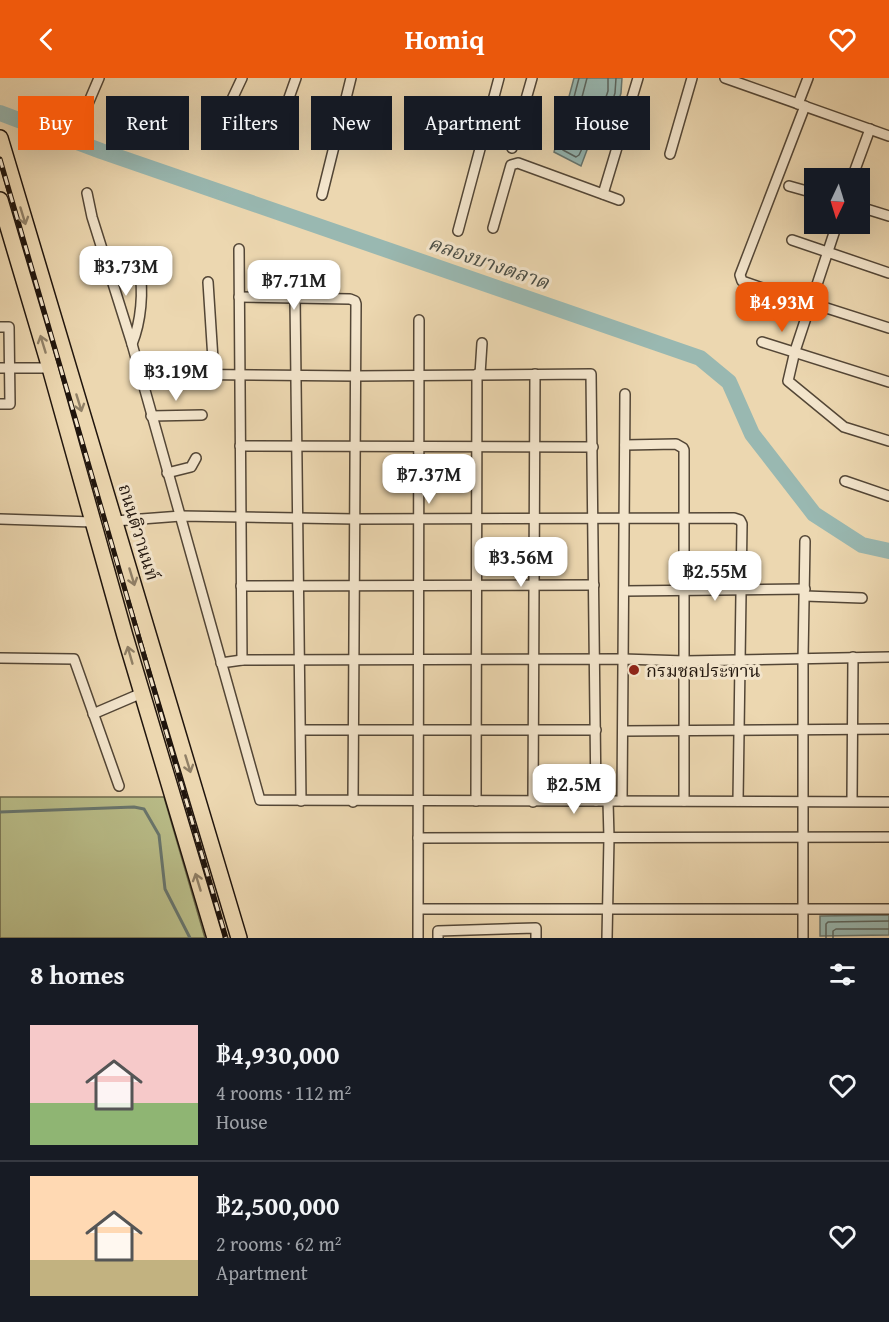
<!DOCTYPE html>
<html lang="en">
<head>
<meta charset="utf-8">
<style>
	body { margin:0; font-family:"Gentium Book Plus","Noto Serif Thai",serif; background:#242831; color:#f1f3f6; height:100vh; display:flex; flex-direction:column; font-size:22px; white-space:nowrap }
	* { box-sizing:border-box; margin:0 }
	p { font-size:20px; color:#9ea1a6 }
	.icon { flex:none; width:33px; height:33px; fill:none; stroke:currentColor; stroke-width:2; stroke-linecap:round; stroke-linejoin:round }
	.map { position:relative; height:860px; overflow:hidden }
	.drawer { display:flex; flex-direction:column; background:#171b24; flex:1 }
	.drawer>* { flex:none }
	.hud { position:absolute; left:18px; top:18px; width:854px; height:54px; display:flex; gap:12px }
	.needle { width:39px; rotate:184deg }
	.fabs { position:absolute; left:804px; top:90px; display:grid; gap:12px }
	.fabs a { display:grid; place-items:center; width:66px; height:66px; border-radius:0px; background:#171b24; box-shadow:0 6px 24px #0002; font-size:30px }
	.price { position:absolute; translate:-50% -51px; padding:0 14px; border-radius:12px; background:#fff; color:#222; font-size:20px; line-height:39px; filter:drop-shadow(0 2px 3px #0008) }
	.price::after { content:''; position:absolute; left:50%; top:36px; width:18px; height:14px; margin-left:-9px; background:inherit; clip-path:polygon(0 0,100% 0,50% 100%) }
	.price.on { background:#ea580c; color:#fff }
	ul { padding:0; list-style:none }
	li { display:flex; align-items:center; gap:18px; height:150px; padding:0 30px }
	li+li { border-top:2px solid #363941 }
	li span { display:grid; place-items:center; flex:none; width:168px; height:120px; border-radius:0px; color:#555 }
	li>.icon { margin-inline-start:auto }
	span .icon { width:72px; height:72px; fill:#fffc; stroke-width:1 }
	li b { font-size:26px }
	h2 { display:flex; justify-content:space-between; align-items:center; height:72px; padding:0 30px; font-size:26px }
	.chip { padding:0 21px; border-radius:0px; background:#171b24; box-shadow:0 6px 24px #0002; font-size:21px; line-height:54px }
	.chip.on { background:#ea580c; color:#fff }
	header { display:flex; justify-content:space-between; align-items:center; height:78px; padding:0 30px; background:#ea580c; color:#fff; font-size:27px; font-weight:700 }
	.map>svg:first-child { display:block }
</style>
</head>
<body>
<header><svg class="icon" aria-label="back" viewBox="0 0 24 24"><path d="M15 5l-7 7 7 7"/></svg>Homiq<svg class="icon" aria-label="heart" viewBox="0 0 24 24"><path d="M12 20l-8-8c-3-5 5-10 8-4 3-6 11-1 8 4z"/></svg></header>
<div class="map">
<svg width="889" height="860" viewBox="0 0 889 860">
	<rect width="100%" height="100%" fill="#ecd7b0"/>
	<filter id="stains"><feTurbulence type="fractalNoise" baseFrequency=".00333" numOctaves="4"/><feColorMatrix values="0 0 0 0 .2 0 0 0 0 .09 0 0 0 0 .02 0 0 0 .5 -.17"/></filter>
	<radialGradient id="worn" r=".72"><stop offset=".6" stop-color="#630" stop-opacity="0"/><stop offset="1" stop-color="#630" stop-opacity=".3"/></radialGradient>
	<path fill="#babe8a" stroke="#6d6a4c" stroke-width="1.5" d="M0 719H164L205 860H0Z"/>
	<g fill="#99b8b1" stroke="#69776f" stroke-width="1.5">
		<path d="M574 0H622L621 15 604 70 590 64 581 88 554 74Z"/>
		<path d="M889 837V857L820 858V838Z"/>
	</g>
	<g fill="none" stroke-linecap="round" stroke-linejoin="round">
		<g stroke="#5c665f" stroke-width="1.5">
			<path d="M579 0 561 69 563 72 576 79 579 77 587 60 601 59 615 15 616 0"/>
			<path d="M587 0 572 57 575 61 584 52 596 49 608 13V0"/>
			<path d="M826 860V846L828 844 889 843"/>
			<path d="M833 860V853L836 851H889"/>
		</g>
		<path stroke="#69776f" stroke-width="3" d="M0 734 134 729 144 731 159 757 165 811 190 860"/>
		<path stroke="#99b8b1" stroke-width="16" d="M0 35 101 73 700 280 729 304 752 356 814 436 862 467 889 473"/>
		<g stroke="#534636" stroke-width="12">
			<g id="street">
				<path d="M725 0 889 58"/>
				<path d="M798 26 808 0"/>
				<path d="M279 48 296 0"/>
				<path d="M218 51 242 0"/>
				<path d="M76 54 99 0"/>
				<path d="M512 70 532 0"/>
				<path d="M670 76 692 0"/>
				<path d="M852 100 870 51"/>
				<path d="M789 108 814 115"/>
				<path d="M87 115 92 139 132 266 260 722 889 724"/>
				<path d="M603 116 638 0"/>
				<path d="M322 117 351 0"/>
				<path d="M860 129 889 138"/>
				<path d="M837 146 795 273 788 303 844 349 889 363"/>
				<path d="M493 150 511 87 518 85 619 122"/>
				<path d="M458 153 499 0"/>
				<path d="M792 162 889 195"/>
				<path d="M239 171 242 582"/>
				<path d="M105 183 134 186 139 190C144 213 141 244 132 266"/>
				<path d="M208 204 214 297"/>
				<path d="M777 215 742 203 740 197 805 28"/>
				<path d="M789 218 889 250"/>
				<path d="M239 219 350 221 355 223 356 226 353 724"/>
				<path d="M295 219 301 723"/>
				<path d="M0 249H9L10 326H0"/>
				<path d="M762 264 889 304"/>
				<path d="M0 290H50"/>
				<path d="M140 296 355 298 591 296 596 723"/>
				<path d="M480 296 482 265"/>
				<path d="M151 338 202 337"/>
				<path d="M625 367 676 366 683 370 684 372V723"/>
				<path d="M240 368 593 369"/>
				<path d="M167 395 191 389 196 380"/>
				<path d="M845 403 889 418"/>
				<path d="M0 441 93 444"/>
				<path d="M115 443 181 438 355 441 734 440 740 442 742 446 738 723"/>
				<path d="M241 508 594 507"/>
				<path d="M624 513 805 511"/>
				<path d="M805 518 862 520"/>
				<path d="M0 580 74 581 119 708"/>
				<path d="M221 585 242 582 623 581 685 583 889 579"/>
				<path d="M93 636 142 615"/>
				<path d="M301 652H596"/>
				<path d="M623 653 889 651"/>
				<path d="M476 723 477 296"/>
				<path d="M622 723 625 316"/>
				<path d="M852 723 853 579"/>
				<path d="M533 724 535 296"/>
				<path d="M418 760 889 759"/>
				<path d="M419 831H889"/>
				<path d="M418 860 419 242"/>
				<path d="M438 860V853L536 850V860"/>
				<path d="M607 860 609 760 608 723"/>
				<path d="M803 860V581L805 463"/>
			</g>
		</g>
		<g stroke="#20150d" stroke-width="18">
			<g id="primary">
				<path d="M0 60 239 860"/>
				<path d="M0 122 50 290 125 558 215 860"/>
			</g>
		</g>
		<use href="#street" stroke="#f3e5cc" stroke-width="9"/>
		<use href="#primary" stroke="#ecd7b0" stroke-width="15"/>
		<g stroke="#20150d" stroke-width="5">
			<path id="rail" d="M0 81 226 860"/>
		</g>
		<use href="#rail" stroke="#f3e5cc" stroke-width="3" stroke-dasharray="9" stroke-linecap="butt"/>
	</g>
	<defs><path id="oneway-shaft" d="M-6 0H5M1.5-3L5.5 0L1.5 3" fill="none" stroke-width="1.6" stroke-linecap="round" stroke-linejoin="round" transform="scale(1.5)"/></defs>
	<g stroke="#908067">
		<use href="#oneway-shaft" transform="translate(23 138) rotate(73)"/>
		<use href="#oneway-shaft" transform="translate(43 266) rotate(-107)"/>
		<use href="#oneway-shaft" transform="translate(79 325) rotate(73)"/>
		<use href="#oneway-shaft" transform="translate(132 499) rotate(73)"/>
		<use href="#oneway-shaft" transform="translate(130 577) rotate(-106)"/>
		<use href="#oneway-shaft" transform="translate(188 686) rotate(73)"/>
		<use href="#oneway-shaft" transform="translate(198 804) rotate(-107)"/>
	</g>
	<circle fill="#8f2418" stroke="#f3e5cc" stroke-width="2" cx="634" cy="592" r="6"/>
	<g text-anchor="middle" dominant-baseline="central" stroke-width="6" stroke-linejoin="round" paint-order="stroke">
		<g font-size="18" fill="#20150d" stroke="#f3e5cc">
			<text transform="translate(139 454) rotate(73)">ถนนติวานนท์</text>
		</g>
		<g font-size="18" fill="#20150d" stroke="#f3e5cc" text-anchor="start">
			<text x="646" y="592">กรมชลประทาน</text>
		</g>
		<g font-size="20" font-style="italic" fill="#4a4e46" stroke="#f3e5cc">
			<text transform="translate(489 184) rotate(19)">คลองบางตลาด</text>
		</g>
	</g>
	<rect width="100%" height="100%" filter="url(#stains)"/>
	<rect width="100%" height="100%" fill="url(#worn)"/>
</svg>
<div class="fabs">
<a><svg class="needle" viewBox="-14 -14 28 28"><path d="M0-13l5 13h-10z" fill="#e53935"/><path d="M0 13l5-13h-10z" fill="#9ea1a6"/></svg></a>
</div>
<b class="price" style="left:126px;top:219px">฿3.73M</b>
<b class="price" style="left:294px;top:233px">฿7.71M</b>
<b class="price on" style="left:782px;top:255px">฿4.93M</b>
<b class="price" style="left:176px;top:324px">฿3.19M</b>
<b class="price" style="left:429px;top:427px">฿7.37M</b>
<b class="price" style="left:521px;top:510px">฿3.56M</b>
<b class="price" style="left:715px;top:524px">฿2.55M</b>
<b class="price" style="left:574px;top:737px">฿2.5M</b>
<div class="hud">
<a class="chip on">Buy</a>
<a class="chip">Rent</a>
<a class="chip">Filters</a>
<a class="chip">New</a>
<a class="chip">Apartment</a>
<a class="chip">House</a>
</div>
</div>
<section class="drawer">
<h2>8 homes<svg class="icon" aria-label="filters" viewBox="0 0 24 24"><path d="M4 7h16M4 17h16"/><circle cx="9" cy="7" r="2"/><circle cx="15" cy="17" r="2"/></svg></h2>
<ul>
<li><span style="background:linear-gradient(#f6c9c9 65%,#8fb573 0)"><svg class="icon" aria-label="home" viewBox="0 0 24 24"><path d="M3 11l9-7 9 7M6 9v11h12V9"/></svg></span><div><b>฿4,930,000</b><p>4 rooms · 112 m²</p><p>House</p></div><svg class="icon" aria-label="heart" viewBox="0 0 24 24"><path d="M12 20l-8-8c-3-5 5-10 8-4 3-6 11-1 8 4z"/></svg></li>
<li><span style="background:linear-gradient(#ffd9b3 70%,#c2b280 0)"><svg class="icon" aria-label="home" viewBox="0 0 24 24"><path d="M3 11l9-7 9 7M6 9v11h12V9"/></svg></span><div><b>฿2,500,000</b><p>2 rooms · 62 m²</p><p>Apartment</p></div><svg class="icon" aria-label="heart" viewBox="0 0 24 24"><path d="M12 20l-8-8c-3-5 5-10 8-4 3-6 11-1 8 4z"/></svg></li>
</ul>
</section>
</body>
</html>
